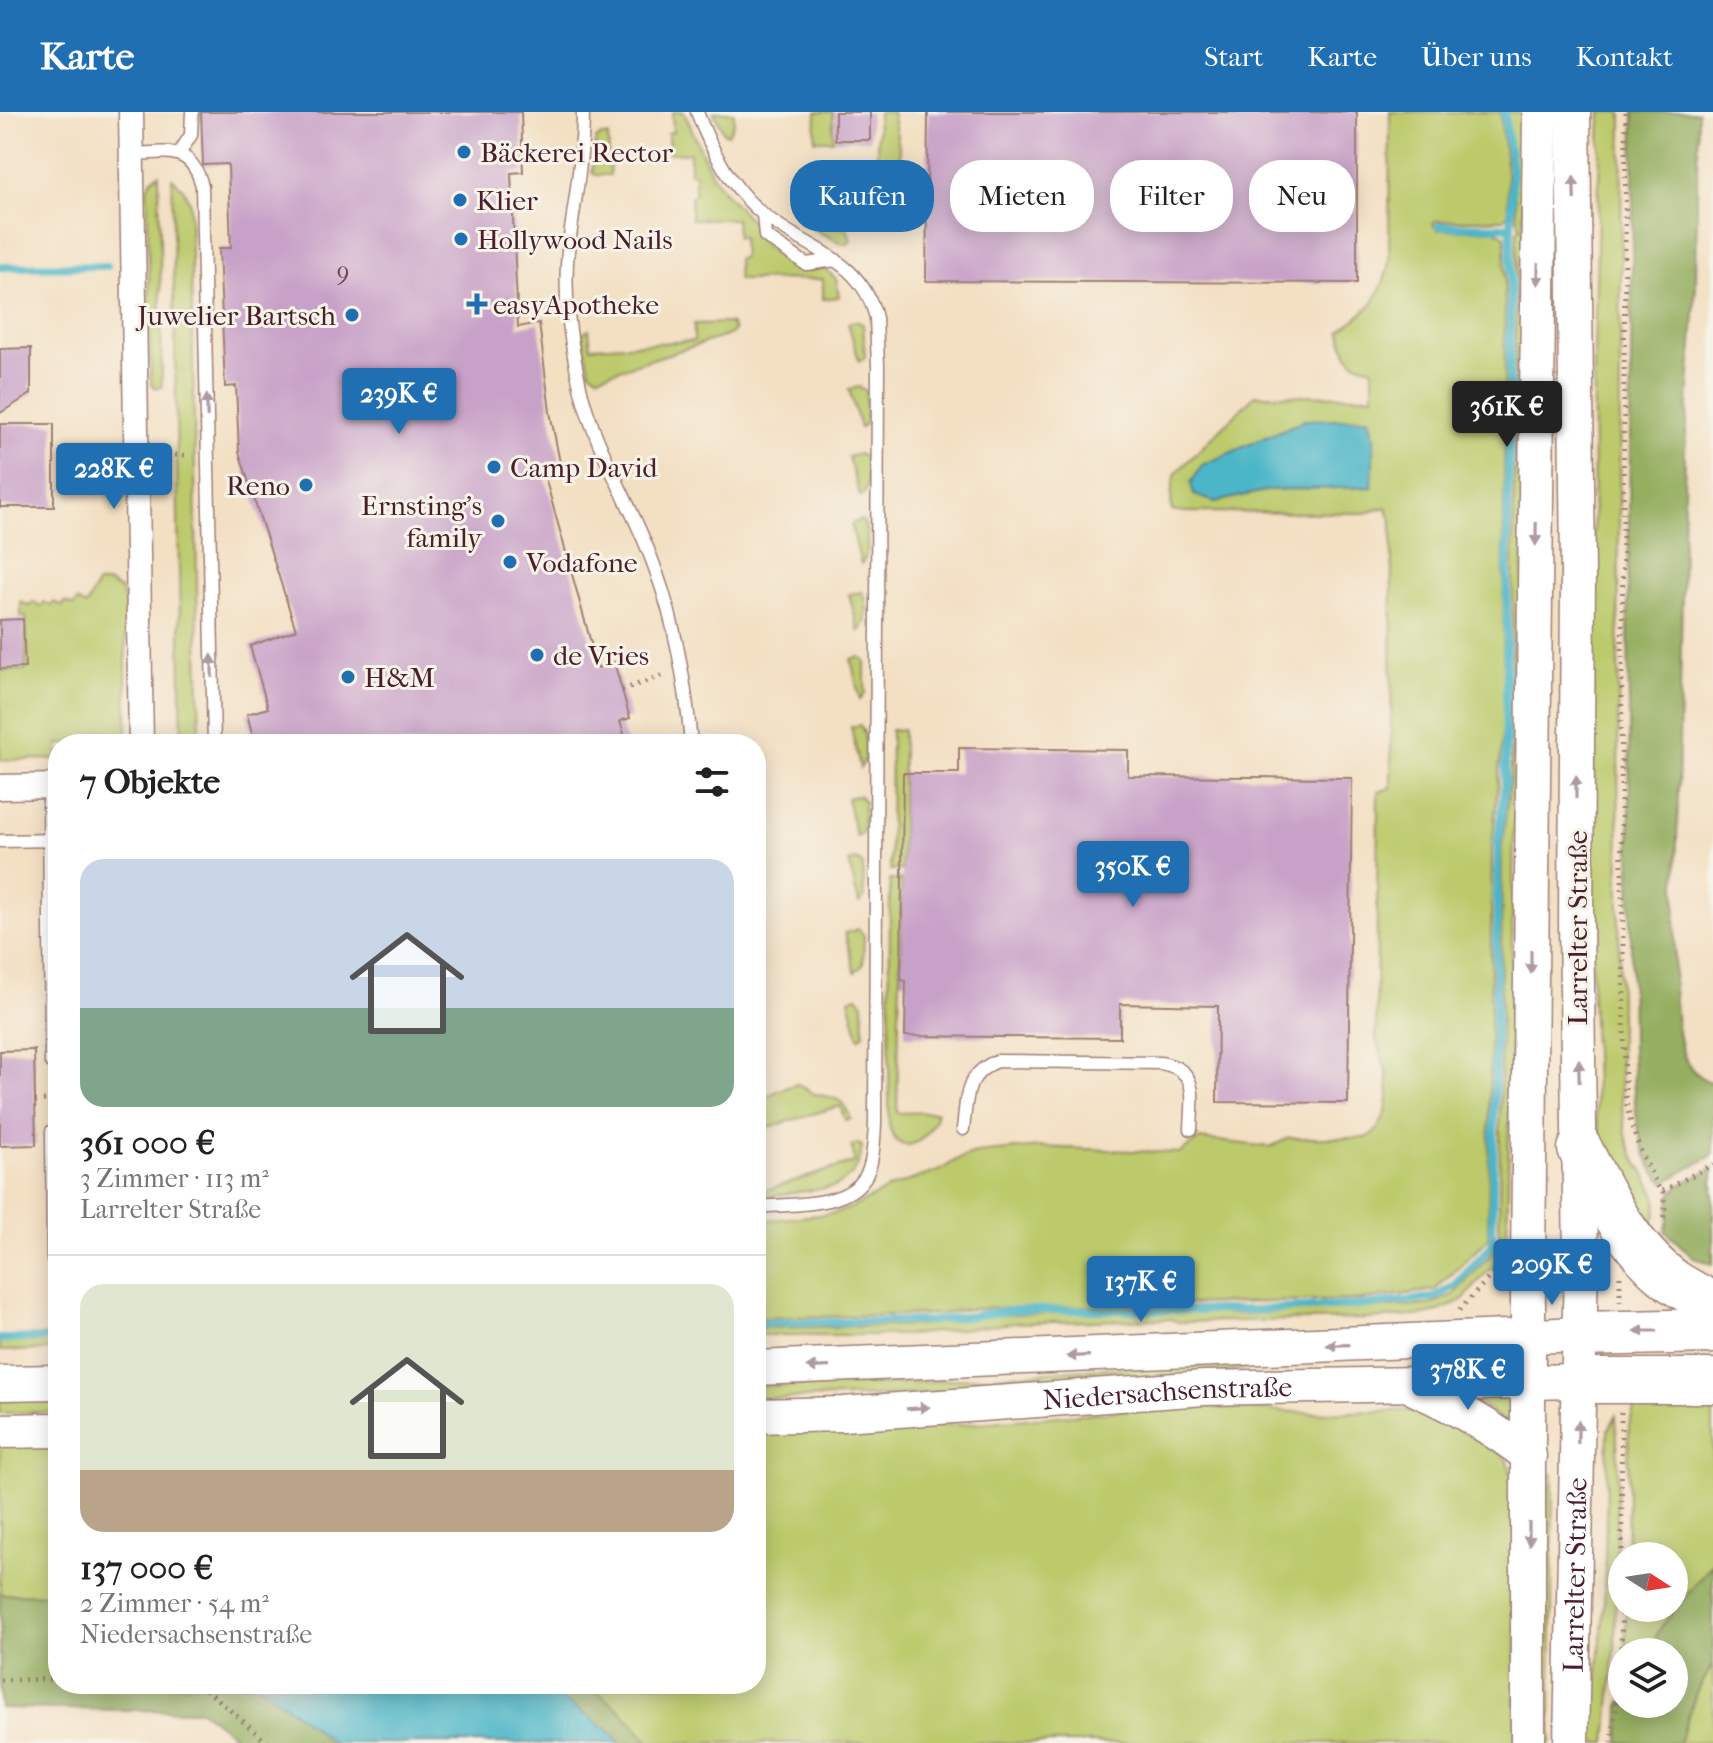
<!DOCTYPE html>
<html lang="de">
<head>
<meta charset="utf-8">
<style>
	body { margin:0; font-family:"IM FELL French Canon",serif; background:#f2f2f2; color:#222; height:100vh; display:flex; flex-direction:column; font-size:30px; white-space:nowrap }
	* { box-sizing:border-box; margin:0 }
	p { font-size:26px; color:#767676 }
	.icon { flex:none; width:44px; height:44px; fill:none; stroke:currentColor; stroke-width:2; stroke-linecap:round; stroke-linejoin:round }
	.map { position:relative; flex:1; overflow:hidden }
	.details { position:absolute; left:48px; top:622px; width:718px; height:960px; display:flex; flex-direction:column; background:#fff; border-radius:32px; box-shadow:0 4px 20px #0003 }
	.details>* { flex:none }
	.banner { position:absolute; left:790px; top:48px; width:760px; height:72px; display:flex; gap:16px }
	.needle { width:52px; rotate:102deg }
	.fabs { position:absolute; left:1608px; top:1430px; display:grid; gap:16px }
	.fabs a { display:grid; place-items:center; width:80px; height:80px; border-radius:50%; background:#fff; box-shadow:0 4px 20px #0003; font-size:40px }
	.price { position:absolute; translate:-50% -68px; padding:0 18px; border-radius:8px; background:#1f6fb2; color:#fff; font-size:26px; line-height:52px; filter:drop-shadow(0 2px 4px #0008) }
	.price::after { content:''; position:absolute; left:50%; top:48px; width:24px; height:18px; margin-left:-12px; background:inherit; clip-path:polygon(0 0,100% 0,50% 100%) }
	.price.active { background:#222; color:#fff }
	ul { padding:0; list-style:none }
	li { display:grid; align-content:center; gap:16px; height:424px; padding:0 32px }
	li+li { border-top:2px solid #e0e0e0 }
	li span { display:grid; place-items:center; height:248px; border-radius:24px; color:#555 }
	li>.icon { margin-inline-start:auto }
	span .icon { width:144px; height:144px; fill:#fffc; stroke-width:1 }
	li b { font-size:34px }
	h2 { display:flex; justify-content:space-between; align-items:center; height:96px; padding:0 32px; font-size:34px }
	.pill { padding:0 28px; border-radius:32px; background:#fff; box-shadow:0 4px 20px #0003; font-size:28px; line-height:72px }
	.pill.active { background:#1f6fb2; color:#fff }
	header { display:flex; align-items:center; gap:48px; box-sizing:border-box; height:112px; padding:0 40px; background:#1f6fb2; color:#fff }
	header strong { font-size:38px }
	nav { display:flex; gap:44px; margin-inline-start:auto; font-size:28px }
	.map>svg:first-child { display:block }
</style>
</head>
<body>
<header>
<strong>Karte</strong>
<nav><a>Start</a><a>Karte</a><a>Über uns</a><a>Kontakt</a></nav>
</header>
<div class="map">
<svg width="1713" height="1631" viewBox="0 0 1713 1631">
	<rect width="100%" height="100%" fill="#f7f3e8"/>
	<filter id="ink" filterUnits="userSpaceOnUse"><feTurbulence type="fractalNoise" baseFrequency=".0125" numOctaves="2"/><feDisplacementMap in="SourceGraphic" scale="16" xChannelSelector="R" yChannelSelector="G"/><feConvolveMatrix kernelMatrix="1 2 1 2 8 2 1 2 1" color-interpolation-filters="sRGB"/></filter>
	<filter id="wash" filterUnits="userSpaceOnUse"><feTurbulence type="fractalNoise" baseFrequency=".006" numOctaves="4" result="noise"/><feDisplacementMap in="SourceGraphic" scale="32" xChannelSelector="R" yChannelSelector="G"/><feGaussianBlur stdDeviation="1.8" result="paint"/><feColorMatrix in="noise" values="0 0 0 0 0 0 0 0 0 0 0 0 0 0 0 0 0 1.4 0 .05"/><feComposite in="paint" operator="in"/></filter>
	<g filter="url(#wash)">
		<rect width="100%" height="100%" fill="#f3dfc2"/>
		<g fill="#bcca6c" stroke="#83744c" stroke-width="2" fill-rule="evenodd">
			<path d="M672 0H684L711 61 725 81 755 113 761 129 767 136 804 158 811 159 822 154 836 167 839 185 823 187V167L738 168 737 147 743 146 742 125H737L736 107H691V84L695 83V62L690 61V41H669L668 21 673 20Z"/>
			<path d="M714 0H734V11L728 22 723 20Z"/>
			<path d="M816 0H833V28H815Z"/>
			<path d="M878 0H892L900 39V70L876 85Z"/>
			<path d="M1390 0H1500L1507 63 1508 102 1504 107 1435 109 1433 113 1438 118H1495L1505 124 1503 617 1492 735 1488 1127 1435 1178 1362 1188 966 1197 940 1202 756 1206V1110L836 1101 853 1095 894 1074 939 1059 958 1047 976 1041 1040 1035 1180 1041 1200 1027 1270 1035 1289 1026H1367L1377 1018 1386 1001 1389 980 1387 962 1376 927 1378 680 1391 676 1392 409 1386 395 1366 401 1176 400 1172 399C1170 386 1172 373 1176 361L1255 283 1373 284V256C1347 252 1346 242 1340 219 1369 197 1382 187 1389 150ZM1305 308 1372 375 1269 378 1215 390 1255 330Z"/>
			<path d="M1507 0H1523V659L1514 713 1507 1135 1504 1150C1484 1155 1477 1176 1462 1188 1451 1196 1438 1199 1426 1203L1368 1207 1178 1210 1171 1207 1014 1211 909 1223H756V1216L897 1214 933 1212 968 1205 1018 1202 1156 1199 1245 1202 1428 1193 1453 1183 1499 1134 1502 734 1511 660 1516 174 1517 119 1520 115 1517 106Z"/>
			<path d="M1601 0H1622C1620 298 1616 597 1620 895 1620 937 1618 981 1626 1022 1632 1060 1676 1081 1647 1120L1605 1044 1596 1004 1592 878 1594 242Z"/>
			<path d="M600 24H608L610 63H595L592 60 596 27Z"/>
			<path d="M159 62 162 275 156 276 151 272 147 76 152 67Z"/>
			<path d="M172 66 183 76 190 92 200 632H182Z"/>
			<path d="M805 96 810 97 811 112 847 116 851 128 848 132H843L798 109 796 101Z"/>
			<path d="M855 209 863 212 865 246 859 249 848 211Z"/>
			<path d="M730 211 734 218 729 223 598 264 590 259 582 221 589 217 591 235 694 229V212Z"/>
			<path d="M860 275 866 279V311L860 316 849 277Z"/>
			<path d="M859 342 867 348V374L864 382 860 384 848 345Z"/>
			<path d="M860 408 863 409C868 420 870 444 861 452L851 412Z"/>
			<path d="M108 471 121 478 125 490 127 617 121 632H58V647L0 648V559L26 558V505L21 504V490L30 494 33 490 41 495 44 490 52 494 54 490 63 494 65 490 74 494 77 489 86 494 97 472Z"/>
			<path d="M862 480C868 490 869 512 859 520L849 482Z"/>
			<path d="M859 545 865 548V582L860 588 851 547Z"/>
			<path d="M860 613C867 622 868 649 860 656L851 615Z"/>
			<path d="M891 618H903L902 758H890Z"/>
			<path d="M859 683 864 689V715L861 723 856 724 847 686Z"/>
			<path d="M857 748 863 753 864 786 859 791 849 750Z"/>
			<path d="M890 768H902L897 1001 937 1000C930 1032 895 1049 889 1012Z"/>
			<path d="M859 817 864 824 863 853 855 860 845 821Z"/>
			<path d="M857 884 863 891 864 922 859 926 849 887Z"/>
			<path d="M797 972C804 975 809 980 815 982 837 987 842 984 851 1007L845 1008 840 994 756 1019C756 1013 754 1003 756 998 761 982 784 977 797 972Z"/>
			<path d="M858 1032 862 1034C860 1055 853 1066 834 1075L756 1086V1078L757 1081 855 1050 852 1034Z"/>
			<path d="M0 1228 58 1229V1238L0 1239Z"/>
			<path d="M1251 1251 1254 1254 1235 1259 889 1284 756 1287V1274L893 1272 1088 1257Z"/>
			<path d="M1510 1283V1315L1473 1285Z"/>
			<path d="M58 1286V1300L0 1301V1287Z"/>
			<path d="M1713 1287V1451L1661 1515 1647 1540H1626V1496H1674V1444H1627L1629 1313 1636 1291Z"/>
			<path d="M1186 1293 1312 1301 1425 1298 1462 1309 1506 1346 1517 1378 1515 1631H650L622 1600 588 1572H756V1319L957 1313Z"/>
			<path d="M1616 1304 1618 1352 1615 1535 1607 1631H1591L1604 1498 1608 1318Z"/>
			<path d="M58 1332V1483L0 1482V1333Z"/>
			<path d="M1548 1362H1553L1551 1631H1545Z"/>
			<path d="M1713 1553V1631H1679L1696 1581Z"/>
		</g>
		<g fill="#95ae60" stroke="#706646" stroke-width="2">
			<path d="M1634 0H1698L1696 173 1685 336 1674 877C1677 910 1675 960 1713 971V1043L1665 1070C1633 1048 1634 974 1632 938L1628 494Z"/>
			<path d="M1713 1056V1152L1693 1145 1665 1119C1670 1107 1668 1098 1670 1086 1673 1071 1701 1065 1713 1056Z"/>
			<path d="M1713 1451V1553L1696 1581 1679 1631H1619L1620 1593 1622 1588V1592H1674V1540H1647L1661 1515Z"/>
			<path d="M0 1482 58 1483V1572H258L333 1631H244L202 1599 0 1596Z"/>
			<path d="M525 1572H588L622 1600 650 1631H620C593 1603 561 1587 525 1572Z"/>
		</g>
		<g fill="#4bb6c8" stroke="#4a6a7a" stroke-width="2">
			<path d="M1369 306 1374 324 1372 375 1269 378 1215 390 1194 383 1191 371 1202 353 1305 308Z"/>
			<path d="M258 1572H525L567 1590 607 1617 620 1631H333Z"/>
		</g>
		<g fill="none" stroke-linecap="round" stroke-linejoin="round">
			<g stroke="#4bb6c8" stroke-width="8">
				<path d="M1439 114 1511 115"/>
				<path d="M0 155 107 154"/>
				<path d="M756 1211 932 1209 1017 1198H1256L1369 1193 1433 1186 1455 1174 1492 1133 1498 730 1505 668 1511 115 1512 60 1504 0"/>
				<path d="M0 1227 58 1226"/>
			</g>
		</g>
		<g id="blocks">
			<g fill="#c8a1c8">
				<path d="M201 0H521L523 60 511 61 518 215 539 211 550 300 562 361 545 365 598 556 614 550 630 606 620 609 627 632H255L247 602 268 596 250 534 296 518 239 340 236 274 225 275 219 136H231L228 52 203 53Z"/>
				<rect x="835" y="0" width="35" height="28"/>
				<path d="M928 0H1357V171L926 169Z"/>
				<path d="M31 236V282L0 301V237Z"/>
				<rect x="0" y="312" width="54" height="83"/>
				<path d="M23 507 25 556 0 557V508Z"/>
				<path d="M959 636 1128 638V664L1352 666 1348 991 1217 990 1218 894 1120 892V926L905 924 906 869 901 868 903 661H959Z"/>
				<path d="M34 938 36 1033 0 1034V939Z"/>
			</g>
		</g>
	</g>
	<g filter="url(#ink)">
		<use href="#blocks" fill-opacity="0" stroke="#9e7f76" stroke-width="2"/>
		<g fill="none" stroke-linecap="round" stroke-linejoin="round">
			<g stroke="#9e7f76" stroke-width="15">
				<g id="lane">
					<path d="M583 0C583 48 574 93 568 139 563 186 571 234 581 279 597 342 635 397 656 459 676 514 686 573 691 632"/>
					<path d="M697 0C710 35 730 73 758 98 802 137 861 143 876 206L878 254 875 1013C874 1027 874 1043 869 1057 854 1098 792 1091 756 1095"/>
					<path d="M180 40 191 23 192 0"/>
					<path d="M132 42C167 41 191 32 202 74L214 632"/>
					<path d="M763 102 765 124 806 152 836 148"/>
					<path d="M49 675 51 950H58"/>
					<path d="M0 729 58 728"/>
					<path d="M963 1017C967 986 964 963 997 949L1160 951C1200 957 1192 985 1191 1017"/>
					<path d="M58 1019H52L53 1147H58"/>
				</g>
			</g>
			<g stroke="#9e7f76" stroke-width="27">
				<g id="street">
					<path d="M131 0 141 632"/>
					<path d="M0 675 58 674"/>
				</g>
			</g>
			<g stroke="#9e7f76" stroke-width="37">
				<g id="secondary">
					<path d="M756 1256 1580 1222"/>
					<path d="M0 1271 58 1270"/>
					<path d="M1416 1277C1457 1295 1493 1316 1529 1344"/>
					<path id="s1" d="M756 1304 843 1302 1204 1276 1579 1269"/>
					<path d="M0 1319 58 1318"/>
					<path d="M1528 1631V1152L1540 0"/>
					<path id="s2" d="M1571 1631 1581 1150 1576 809 1578 462 1573 0"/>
				</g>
			</g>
			<g stroke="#9e7f76" stroke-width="47">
				<g id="highway">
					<path d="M1580 1037C1605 1086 1629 1137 1674 1170 1686 1178 1700 1185 1713 1192"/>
					<path d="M1580 1222 1713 1219"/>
					<path d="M1579 1269H1713"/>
				</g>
			</g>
			<g stroke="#9e7f76" stroke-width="5" stroke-dasharray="2 6" stroke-linecap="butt">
				<path d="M1626 0 1621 687 1625 982C1630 1017 1642 1045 1659 1076L1663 1079 1665 1097 1662 1111"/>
				<path d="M167 343H190"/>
				<path d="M622 578 666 562"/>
				<path d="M35 989 58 987"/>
				<path d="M1663 1079 1713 1052"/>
				<path d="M1620 1164V1190"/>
				<path d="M1459 1198 1501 1153"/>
				<path d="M1621 1300 1622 1444"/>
				<path d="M0 1568 58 1567"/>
				<path d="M200 1572 268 1631"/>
				<path d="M1612 1631 1621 1549 1622 1454"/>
			</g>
			<use href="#lane" stroke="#fff" stroke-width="12"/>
			<use href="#street" stroke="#fff" stroke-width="24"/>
			<use href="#secondary" stroke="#fff" stroke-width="34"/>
			<use href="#highway" stroke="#fff" stroke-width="44"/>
		</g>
		<defs><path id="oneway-solid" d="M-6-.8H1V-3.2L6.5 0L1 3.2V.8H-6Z" transform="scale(2)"/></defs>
		<g fill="#ae9aa0">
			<use href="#oneway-solid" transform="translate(1574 76) rotate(-91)"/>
			<use href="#oneway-solid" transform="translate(1538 162) rotate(91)"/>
			<use href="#oneway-solid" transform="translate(207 294) rotate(-91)"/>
			<use href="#oneway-solid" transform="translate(1536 422) rotate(91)"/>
			<use href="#oneway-solid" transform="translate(212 554) rotate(-91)"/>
			<use href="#oneway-solid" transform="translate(1576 675) rotate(-90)"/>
			<use href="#oneway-solid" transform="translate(1531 850) rotate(90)"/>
			<use href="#oneway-solid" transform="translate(1579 959) rotate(-91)"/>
			<use href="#oneway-solid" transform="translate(1646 1219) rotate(180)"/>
			<use href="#oneway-solid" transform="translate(1338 1233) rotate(178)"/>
			<use href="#oneway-solid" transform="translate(1078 1244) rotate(178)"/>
			<use href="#oneway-solid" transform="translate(818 1255) rotate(178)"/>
			<use href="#oneway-solid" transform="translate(918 1296) rotate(-4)"/>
			<use href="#oneway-solid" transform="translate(1578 1320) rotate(-89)"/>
			<use href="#oneway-solid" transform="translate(1529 1422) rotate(90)"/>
		</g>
	</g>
	<g fill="#1f6fb2" stroke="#f7f3e8" stroke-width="3">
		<circle cx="464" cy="40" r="8"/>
		<circle cx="460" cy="88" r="8"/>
		<circle cx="461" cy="127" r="8"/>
		<path d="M473 180h8v8h8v8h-8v8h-8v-8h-8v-8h8z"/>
		<circle cx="352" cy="203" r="8"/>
		<circle cx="494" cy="355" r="8"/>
		<circle cx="306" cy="373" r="8"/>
		<circle cx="498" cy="409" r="8"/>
		<circle cx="510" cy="450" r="8"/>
		<circle cx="537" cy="543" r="8"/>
		<circle cx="348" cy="565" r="8"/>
	</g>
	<g text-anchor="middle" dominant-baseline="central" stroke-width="6" stroke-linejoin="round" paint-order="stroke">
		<g font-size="24" fill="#6a4052">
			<text x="343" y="160">9</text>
		</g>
		<g font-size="28" fill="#4a1f2b" stroke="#f7f3e8" text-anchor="start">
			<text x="480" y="40">Bäckerei Rector</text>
			<text x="476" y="88">Klier</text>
			<text x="477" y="127">Hollywood Nails</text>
			<text x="493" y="192">easyApotheke</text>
			<text x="336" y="203" text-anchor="end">Juwelier Bartsch</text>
			<text x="510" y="355">Camp David</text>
			<text x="290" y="373" text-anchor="end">Reno</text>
			<text x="482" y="393" text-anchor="end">Ernsting's<tspan x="482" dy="32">family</tspan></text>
			<text x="526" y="450">Vodafone</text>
			<text x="553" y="543">de Vries</text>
			<text x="364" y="565">H&amp;M</text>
		</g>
		<g font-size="28" fill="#4a1f2b" stroke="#f7f3e8">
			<text transform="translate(1577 816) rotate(-90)">Larrelter Straße</text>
			<text stroke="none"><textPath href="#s1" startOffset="412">Niedersachsenstraße</textPath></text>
			<text stroke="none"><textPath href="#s2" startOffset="168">Larrelter Straße</textPath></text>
		</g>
	</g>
</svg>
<div class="fabs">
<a><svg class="needle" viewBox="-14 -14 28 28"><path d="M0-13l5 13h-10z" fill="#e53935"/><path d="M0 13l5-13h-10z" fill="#767676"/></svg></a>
<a><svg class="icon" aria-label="layers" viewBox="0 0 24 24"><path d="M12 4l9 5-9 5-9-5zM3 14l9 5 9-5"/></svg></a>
</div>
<b class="price" style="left:399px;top:324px">239K €</b>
<b class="price active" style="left:1507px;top:337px">361K €</b>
<b class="price" style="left:114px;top:399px">228K €</b>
<b class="price" style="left:1133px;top:797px">350K €</b>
<b class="price" style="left:1552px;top:1195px">209K €</b>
<b class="price" style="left:1141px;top:1212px">137K €</b>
<b class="price" style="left:1468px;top:1300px">378K €</b>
<div class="banner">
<a class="pill active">Kaufen</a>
<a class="pill">Mieten</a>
<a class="pill">Filter</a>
<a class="pill">Neu</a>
</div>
<section class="details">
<h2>7 Objekte<svg class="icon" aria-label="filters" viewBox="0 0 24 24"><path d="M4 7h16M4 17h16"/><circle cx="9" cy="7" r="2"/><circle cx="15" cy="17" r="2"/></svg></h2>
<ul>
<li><span style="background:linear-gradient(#c9d6e8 60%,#7fa58c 0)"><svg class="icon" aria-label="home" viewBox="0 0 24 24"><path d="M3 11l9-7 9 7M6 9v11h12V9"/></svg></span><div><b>361 000 €</b><p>3 Zimmer · 113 m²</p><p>Larrelter Straße</p></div></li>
<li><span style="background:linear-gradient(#dfe7d0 75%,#b9a48a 0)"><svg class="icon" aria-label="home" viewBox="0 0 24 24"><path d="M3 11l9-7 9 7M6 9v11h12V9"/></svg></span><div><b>137 000 €</b><p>2 Zimmer · 54 m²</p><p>Niedersachsenstraße</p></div></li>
</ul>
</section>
</div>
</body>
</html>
